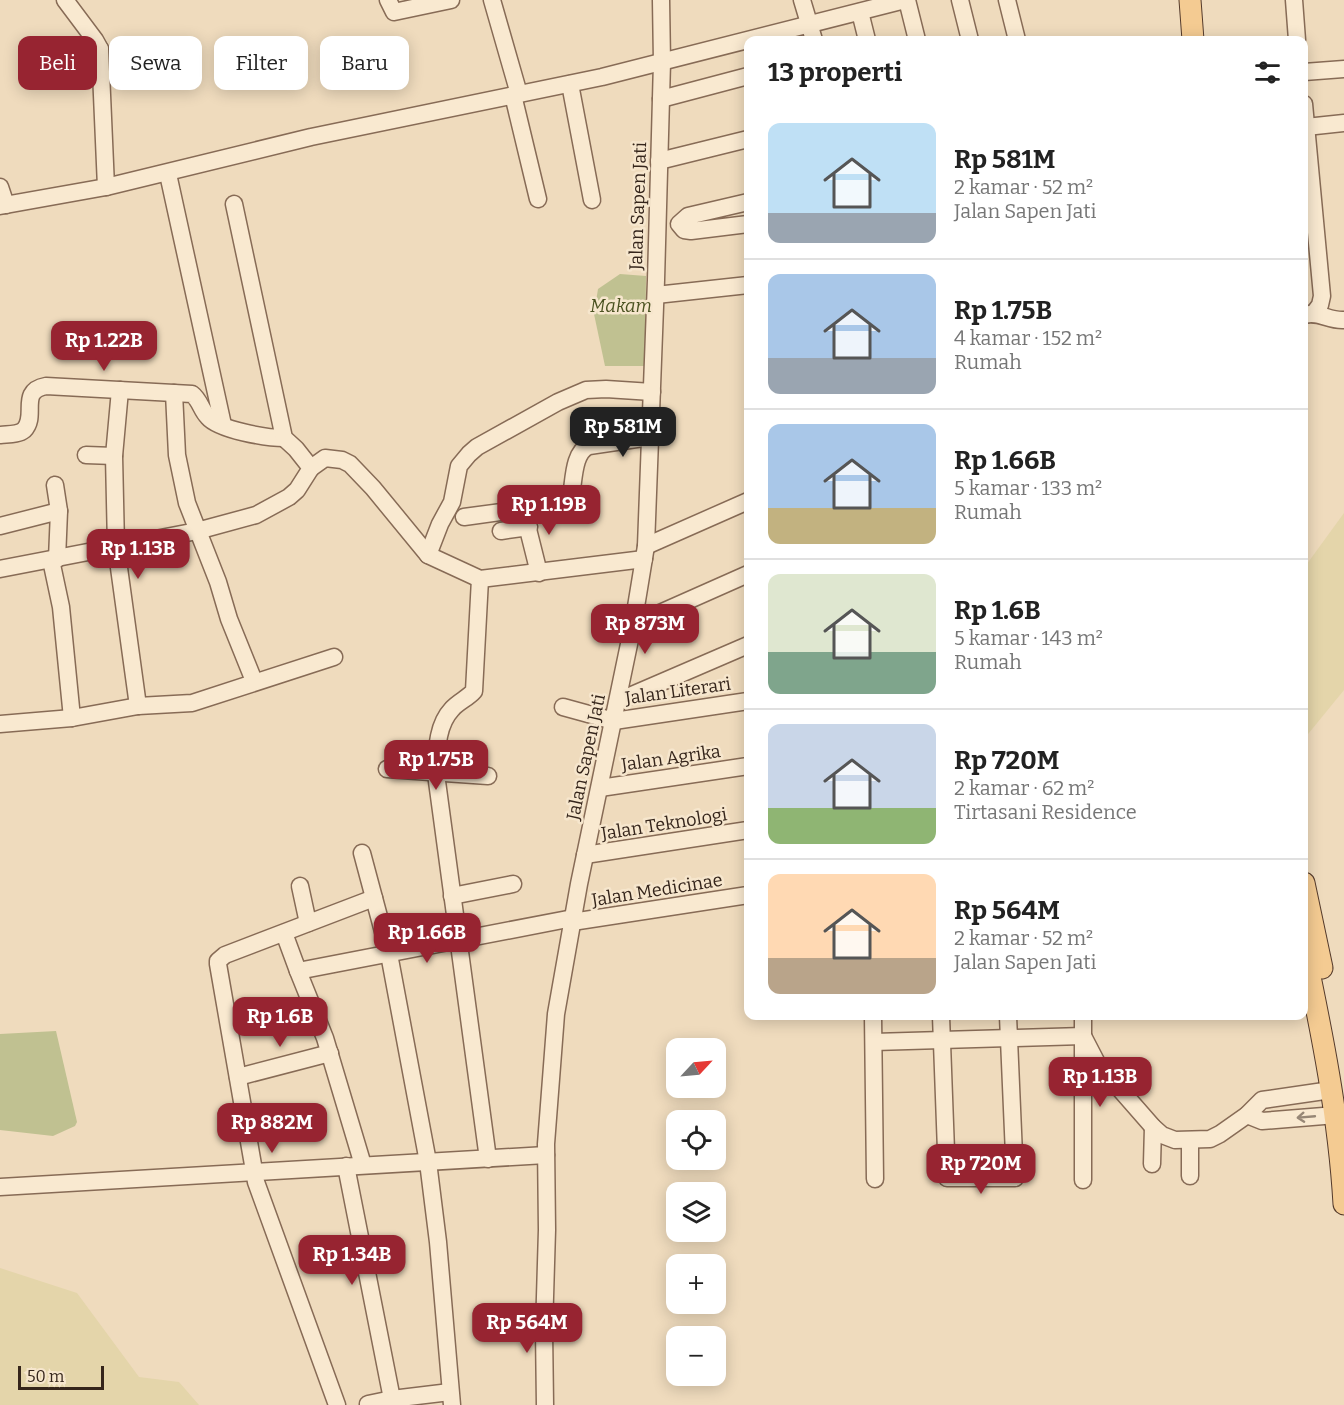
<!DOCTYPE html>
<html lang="id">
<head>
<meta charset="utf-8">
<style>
	body { margin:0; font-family:Bitter,serif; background:#f6f6f6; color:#222; height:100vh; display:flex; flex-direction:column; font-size:22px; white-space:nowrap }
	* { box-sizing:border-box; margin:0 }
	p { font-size:20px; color:#767676 }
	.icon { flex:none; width:33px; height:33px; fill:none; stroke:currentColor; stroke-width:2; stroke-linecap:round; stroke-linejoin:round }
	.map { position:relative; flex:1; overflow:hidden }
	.panel { position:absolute; left:744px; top:36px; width:564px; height:984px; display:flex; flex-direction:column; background:#fff; border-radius:12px; box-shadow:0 3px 15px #0003 }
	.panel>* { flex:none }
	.top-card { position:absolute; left:18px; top:36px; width:570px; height:54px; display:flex; gap:12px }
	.needle { width:39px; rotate:64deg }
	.buttons { position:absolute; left:666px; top:1038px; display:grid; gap:12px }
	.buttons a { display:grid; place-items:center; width:60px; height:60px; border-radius:12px; background:#fff; box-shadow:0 3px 15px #0003; font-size:30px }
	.scale { position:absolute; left:18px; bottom:15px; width:86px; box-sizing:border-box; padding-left:6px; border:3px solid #35251b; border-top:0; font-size:16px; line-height:21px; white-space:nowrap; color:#35251b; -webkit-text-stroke:4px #f6e6cd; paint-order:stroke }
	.price { position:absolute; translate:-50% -51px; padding:0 14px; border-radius:12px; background:#972431; color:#fff; font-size:20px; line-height:39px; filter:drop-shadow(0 2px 3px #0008) }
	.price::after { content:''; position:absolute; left:50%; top:36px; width:18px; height:14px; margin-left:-9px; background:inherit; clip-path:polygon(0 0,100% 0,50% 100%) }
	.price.on { background:#222; color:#fff }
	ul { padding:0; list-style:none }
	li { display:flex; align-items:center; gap:18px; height:150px; padding:0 24px }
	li+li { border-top:2px solid #e0e0e0 }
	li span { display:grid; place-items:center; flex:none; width:168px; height:120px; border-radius:12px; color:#555 }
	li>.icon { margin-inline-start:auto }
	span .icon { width:72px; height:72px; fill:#fffc; stroke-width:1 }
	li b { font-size:26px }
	h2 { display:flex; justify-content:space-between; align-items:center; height:72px; padding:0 24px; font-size:26px }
	.chip { padding:0 21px; border-radius:12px; background:#fff; box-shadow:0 3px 15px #0003; font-size:21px; line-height:54px }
	.chip.on { background:#972431; color:#fff }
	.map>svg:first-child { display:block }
</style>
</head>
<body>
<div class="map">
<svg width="1344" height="1405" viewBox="0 0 1344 1405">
	<rect width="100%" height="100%" fill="#efdbbd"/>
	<g fill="#e4d5aa">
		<path d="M1344 513V690L1304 739V568Z"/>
		<path d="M0 1268 77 1293 139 1377 179 1382 199 1405H0Z"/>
	</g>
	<g fill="#c0c191">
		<path d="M620 274 646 276 645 366H605L594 314 598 289Z"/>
		<path d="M56 1031 77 1122 75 1126 53 1136 0 1130V1034Z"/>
	</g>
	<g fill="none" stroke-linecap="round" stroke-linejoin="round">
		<g stroke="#876b56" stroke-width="19">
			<g id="minor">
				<path d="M65 0 95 40 100 49 106 187"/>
				<path d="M388 0 394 12 451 0"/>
				<path d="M492 0 519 94"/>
				<path d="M802 0 814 40"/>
				<path d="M907 0 917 40"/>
				<path d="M960 0 970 40"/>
				<path d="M1007 0 1017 40"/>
				<path d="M1294 0 1297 40"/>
				<path d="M860 12 867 40"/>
				<path d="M61 69 100 49"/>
				<path d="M1304 72 1344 69"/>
				<path d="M570 84 592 200"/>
				<path d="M513 95 538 199"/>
				<path d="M661 99 748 76"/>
				<path d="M1304 104 1322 296 1320 305 1314 313"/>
				<path d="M1306 127 1344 123"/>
				<path d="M659 161 748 139"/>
				<path d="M168 174 223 425"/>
				<path d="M0 187 6 205"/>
				<path d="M748 202 688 216 679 224 684 230 691 231 748 224"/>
				<path d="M0 206 106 187 311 137 602 77 905 0"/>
				<path d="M656 295 748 285"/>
				<path d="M1304 315C1320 311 1328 321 1344 320"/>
				<path d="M120 390 114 456 116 546 138 706"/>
				<path d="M174 393 177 455 187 503 218 582 229 619 254 681"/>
				<path d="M0 435C7 434 18 435 24 430 38 416 18 391 46 386L192 394C200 400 201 410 208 417 219 430 267 438 284 438"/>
				<path d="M86 455 114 456"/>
				<path d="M311 468 325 458 342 460 350 464 373 488 428 555 480 579 644 559"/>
				<path d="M55 485 59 511 57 559"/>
				<path d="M523 509 539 573"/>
				<path d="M464 517 523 509 567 498 571 496C574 481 573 452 589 446L650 437"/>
				<path d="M0 526 59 511"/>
				<path d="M501 531 529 527"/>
				<path d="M646 546 748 501"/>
				<path d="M428 555 440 524 452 502 459 466 469 454 477 447 558 402 586 390 606 389 652 392"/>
				<path d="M51 560 61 607 72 718"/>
				<path d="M0 569 197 531 256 515 289 497 297 490 311 468 296 449 284 438 234 204"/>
				<path d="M480 579 474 691C468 698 458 702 452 709 436 726 437 752 436 774L488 1159"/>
				<path d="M633 625 748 574"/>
				<path d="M618 701 748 645"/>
				<path d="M563 707 614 721 748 701"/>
				<path d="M0 724 72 718 138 706 192 703 334 657"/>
				<path d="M387 769 488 776"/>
				<path d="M600 788 748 766"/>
				<path d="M362 853 389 954 428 1162 438 1242 452 1405"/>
				<path d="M585 855 748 830"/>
				<path d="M300 886 308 923"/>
				<path d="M452 896 513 884"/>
				<path d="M572 922 748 895"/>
				<path d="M284 933 298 971"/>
				<path d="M873 1016 875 1179"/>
				<path d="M941 1016 947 1178H1015L1008 1016"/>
				<path d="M1083 1016V1180"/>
				<path d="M1083 1036 1097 1063 1153 1127 1162 1135 1175 1140 1210 1139 1220 1134 1247 1115 1262 1100 1331 1090"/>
				<path d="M874 1042 1083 1036"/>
				<path d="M238 1077 330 1053"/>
				<path d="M1247 1115 1262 1121 1336 1115"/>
				<path d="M1190 1141V1176"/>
				<path d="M1152 1164 1153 1127"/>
				<path d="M363 1165 325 1038 298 971 573 918"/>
				<path d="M346 1166 392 1399"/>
				<path d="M0 1187 546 1155"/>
				<path d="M368 1404 392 1399 450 1392"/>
				<path d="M337 1405 256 1182 218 964V961L225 955 374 898"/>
				<path d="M545 1405 544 1330 547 1230 546 1144 556 1014 579 884 633 625 646 546 656 280 662 62 661 0"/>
			</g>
		</g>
		<g stroke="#543a2b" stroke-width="23">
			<g id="major">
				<path d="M1190 0 1193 40"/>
				<path d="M1304 883 1322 968"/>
				<path d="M1304 948C1322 1033 1339 1118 1344 1204"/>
			</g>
		</g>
		<use href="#minor" stroke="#f9e9d0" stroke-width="16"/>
		<use href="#major" stroke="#f4cb92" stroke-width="21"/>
	</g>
	<defs><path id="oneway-shaft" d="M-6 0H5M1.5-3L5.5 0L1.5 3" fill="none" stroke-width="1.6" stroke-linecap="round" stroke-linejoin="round" transform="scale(1.5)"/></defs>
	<use stroke="#978776" href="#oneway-shaft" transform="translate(1306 1117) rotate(175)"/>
	<g text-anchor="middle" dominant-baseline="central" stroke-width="5" stroke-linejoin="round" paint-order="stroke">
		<g font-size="18" fill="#35251b" stroke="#f6e6cd">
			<text transform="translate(638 206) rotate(-88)">Jalan Sapen Jati</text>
			<text transform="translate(678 691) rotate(-8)">Jalan Literari</text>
			<text transform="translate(586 757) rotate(-78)">Jalan Sapen Jati</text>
			<text transform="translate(671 758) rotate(-8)">Jalan Agrika</text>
			<text transform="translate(664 824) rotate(-9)">Jalan Teknologi</text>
			<text transform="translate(657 890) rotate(-9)">Jalan Medicinae</text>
		</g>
		<g font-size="18" font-style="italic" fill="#4b5221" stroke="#f6e6cd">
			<text x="621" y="306">Makam</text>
		</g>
	</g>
</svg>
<div class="buttons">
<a><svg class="needle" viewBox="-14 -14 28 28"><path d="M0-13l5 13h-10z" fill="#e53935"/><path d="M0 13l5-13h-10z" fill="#767676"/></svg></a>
<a><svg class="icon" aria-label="locate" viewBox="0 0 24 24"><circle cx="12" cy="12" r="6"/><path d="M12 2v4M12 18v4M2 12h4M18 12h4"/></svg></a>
<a><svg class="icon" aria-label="layers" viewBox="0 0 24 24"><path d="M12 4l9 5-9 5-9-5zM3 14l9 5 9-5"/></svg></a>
<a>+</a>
<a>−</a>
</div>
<div class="scale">50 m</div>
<b class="price" style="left:104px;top:372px">Rp 1.22B</b>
<b class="price on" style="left:623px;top:458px">Rp 581M</b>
<b class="price" style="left:549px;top:536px">Rp 1.19B</b>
<b class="price" style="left:138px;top:580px">Rp 1.13B</b>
<b class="price" style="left:645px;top:655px">Rp 873M</b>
<b class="price" style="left:436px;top:791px">Rp 1.75B</b>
<b class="price" style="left:427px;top:964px">Rp 1.66B</b>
<b class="price" style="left:280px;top:1048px">Rp 1.6B</b>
<b class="price" style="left:1100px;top:1108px">Rp 1.13B</b>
<b class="price" style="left:272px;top:1154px">Rp 882M</b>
<b class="price" style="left:981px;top:1195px">Rp 720M</b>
<b class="price" style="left:352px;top:1286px">Rp 1.34B</b>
<b class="price" style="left:527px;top:1354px">Rp 564M</b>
<div class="top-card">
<a class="chip on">Beli</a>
<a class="chip">Sewa</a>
<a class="chip">Filter</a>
<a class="chip">Baru</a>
</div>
<section class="panel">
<h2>13 properti<svg class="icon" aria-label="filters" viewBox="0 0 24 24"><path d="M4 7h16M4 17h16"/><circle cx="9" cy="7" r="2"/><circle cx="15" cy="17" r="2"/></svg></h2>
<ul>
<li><span style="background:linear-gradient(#bfe0f5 75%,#9aa5b1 0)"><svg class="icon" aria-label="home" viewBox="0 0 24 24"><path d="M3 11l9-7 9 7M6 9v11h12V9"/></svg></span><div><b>Rp 581M</b><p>2 kamar · 52 m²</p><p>Jalan Sapen Jati</p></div></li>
<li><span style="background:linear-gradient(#a9c7e8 70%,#9aa5b1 0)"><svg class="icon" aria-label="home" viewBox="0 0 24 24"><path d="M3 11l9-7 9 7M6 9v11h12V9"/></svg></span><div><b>Rp 1.75B</b><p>4 kamar · 152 m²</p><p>Rumah</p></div></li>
<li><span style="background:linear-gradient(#a9c7e8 70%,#c2b280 0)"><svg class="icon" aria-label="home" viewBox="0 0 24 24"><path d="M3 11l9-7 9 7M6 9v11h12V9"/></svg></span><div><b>Rp 1.66B</b><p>5 kamar · 133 m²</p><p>Rumah</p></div></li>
<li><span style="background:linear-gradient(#dfe7d0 65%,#7fa58c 0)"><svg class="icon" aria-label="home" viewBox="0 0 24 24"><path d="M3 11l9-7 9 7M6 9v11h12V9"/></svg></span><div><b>Rp 1.6B</b><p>5 kamar · 143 m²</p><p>Rumah</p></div></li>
<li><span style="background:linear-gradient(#c9d6e8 70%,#8fb573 0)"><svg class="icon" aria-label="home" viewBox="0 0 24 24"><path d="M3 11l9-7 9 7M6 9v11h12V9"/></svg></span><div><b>Rp 720M</b><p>2 kamar · 62 m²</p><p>Tirtasani Residence</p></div></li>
<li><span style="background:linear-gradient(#ffd9b3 70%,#b9a48a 0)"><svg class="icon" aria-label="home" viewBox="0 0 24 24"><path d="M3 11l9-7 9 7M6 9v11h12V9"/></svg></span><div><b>Rp 564M</b><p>2 kamar · 52 m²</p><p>Jalan Sapen Jati</p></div></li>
</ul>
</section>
</div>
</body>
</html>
